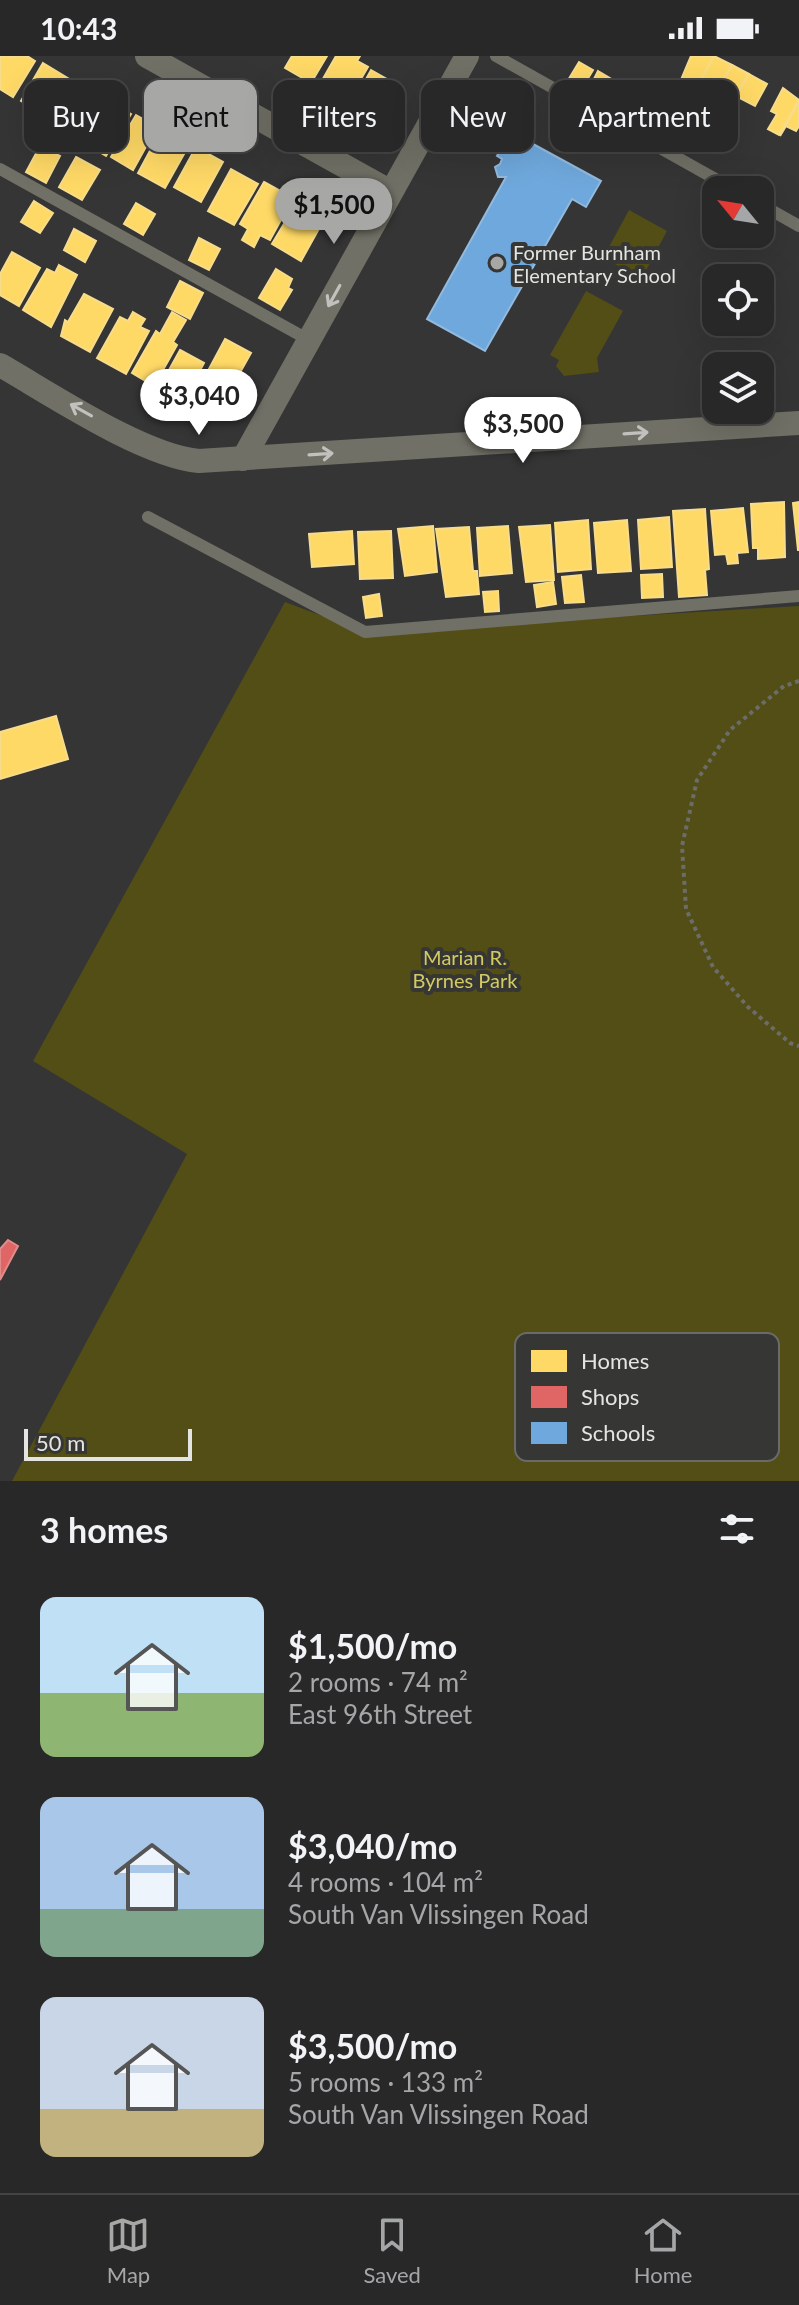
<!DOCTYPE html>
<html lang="en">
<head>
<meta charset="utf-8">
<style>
	body { margin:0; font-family:Lato,sans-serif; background:#343434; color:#f1f3f6; height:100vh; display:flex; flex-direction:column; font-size:30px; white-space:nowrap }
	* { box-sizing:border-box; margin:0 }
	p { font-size:26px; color:#a5a6a8 }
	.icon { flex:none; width:44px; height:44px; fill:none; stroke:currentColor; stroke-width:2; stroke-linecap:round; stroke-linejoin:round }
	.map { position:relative; height:1425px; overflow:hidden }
	.details { display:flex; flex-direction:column; background:#282828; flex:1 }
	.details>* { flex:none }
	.top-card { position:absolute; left:24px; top:24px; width:752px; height:72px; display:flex; gap:16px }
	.needle { width:52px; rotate:300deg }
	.fabs { position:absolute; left:702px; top:120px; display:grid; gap:16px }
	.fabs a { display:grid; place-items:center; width:72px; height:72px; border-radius:16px; background:#282828; box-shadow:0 8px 32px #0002,0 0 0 2px #444445; font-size:40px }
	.scale { position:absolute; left:24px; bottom:20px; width:168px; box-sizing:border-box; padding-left:8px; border:4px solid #e4e4e2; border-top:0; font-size:22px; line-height:28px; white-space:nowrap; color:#e4e4e2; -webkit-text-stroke:6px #363634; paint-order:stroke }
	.price { position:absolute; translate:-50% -68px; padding:0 18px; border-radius:28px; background:#fff; color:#222; font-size:26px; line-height:52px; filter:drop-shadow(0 2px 4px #0008) }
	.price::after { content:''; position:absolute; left:50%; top:48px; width:24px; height:18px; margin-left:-12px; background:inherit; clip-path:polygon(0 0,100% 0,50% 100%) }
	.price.active { background:#a7a7a5; color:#111 }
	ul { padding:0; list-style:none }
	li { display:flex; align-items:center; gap:24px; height:200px; padding:0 40px }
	li span { display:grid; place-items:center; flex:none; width:224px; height:160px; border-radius:16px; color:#555 }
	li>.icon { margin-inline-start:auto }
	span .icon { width:96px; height:96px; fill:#fffc; stroke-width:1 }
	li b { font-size:34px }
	h2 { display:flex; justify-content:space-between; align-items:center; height:96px; padding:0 40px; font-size:34px }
	.tag { padding:0 28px; border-radius:16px; background:#282828; box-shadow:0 8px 32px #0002,0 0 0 2px #444445; font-size:28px; line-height:72px }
	.tag.active { background:#a7a7a5; color:#111 }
	.status { display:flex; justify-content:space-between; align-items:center; height:56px; padding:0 40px; background:#282828; direction:ltr }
	.status svg { height:22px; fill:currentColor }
	.menu { display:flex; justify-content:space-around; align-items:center; height:112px; border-top:2px solid #444445; background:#282828; font-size:22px; color:#a5a6a8 }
	.menu a { display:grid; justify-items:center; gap:4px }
	.menu .active { color:#a7a7a5 }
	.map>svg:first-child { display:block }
</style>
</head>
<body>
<div class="status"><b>10:43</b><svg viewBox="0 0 49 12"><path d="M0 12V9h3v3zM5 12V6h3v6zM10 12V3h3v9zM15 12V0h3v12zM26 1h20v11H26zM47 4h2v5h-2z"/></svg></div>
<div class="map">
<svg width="799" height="1425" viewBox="0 0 799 1425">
	<rect width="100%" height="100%" fill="#353535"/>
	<g fill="#524e16">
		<path d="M629 154 667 175 642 222 603 202Z"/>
		<path d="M586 235 623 255 597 302 599 316 564 320 556 310 559 304 550 299Z"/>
		<path d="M285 546 365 576 799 550V1425H12L187 1098 33 1005Z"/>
	</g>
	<g fill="#ffd966" stroke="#f7dc8b" stroke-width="2">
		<path d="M27 0 35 5 13 41 0 33V1Z"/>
		<path d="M292 0H327L311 27 285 12Z"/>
		<path d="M336 0H360L357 5 368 11 344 52 316 35Z"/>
		<path d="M691 0H714L695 35 680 26Z"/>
		<path d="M714 0 732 9 719 31 702 22Z"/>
		<path d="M579 6 593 14 581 34 567 26Z"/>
		<path d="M43 7 71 24 49 61 21 45Z"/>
		<path d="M732 9 749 18 736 40 719 31Z"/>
		<path d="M371 14 399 30 378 68 350 52Z"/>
		<path d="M598 15 615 25 604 44 588 35Z"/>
		<path d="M749 18 767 28 755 50 736 40Z"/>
		<path d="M75 25 103 40 79 81 51 66Z"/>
		<path d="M625 25 644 35 629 61 610 50Z"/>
		<path d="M783 32 799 44 779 79 768 73 777 58 771 55Z"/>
		<path d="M799 44V70L796 75 786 70 780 80Z"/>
		<path d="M109 45 131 58 106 100 84 87Z"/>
		<path d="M136 59 157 71 133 114 111 101Z"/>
		<path d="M684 60 697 67 686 89 672 81Z"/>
		<path d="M160 76 188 91 165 132 138 117Z"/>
		<path d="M40 90 60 100 46 127 26 116Z"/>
		<path d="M196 91 223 106 201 146 174 131Z"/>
		<path d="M76 101 100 114 82 144 59 131Z"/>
		<path d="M231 113 258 128 234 169 208 155Z"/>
		<path d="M264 126 293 142 270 184 260 179 254 191 242 184 248 173 240 168Z"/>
		<path d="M34 145 53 157 40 177 21 166Z"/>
		<path d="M297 146 325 162 301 205 272 188Z"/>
		<path d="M136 147 155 158 143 179 124 168Z"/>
		<path d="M74 173 96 185 85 206 64 194Z"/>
		<path d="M199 182 220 193 209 214 189 204Z"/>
		<path d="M12 196 40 212 19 250 0 239V218Z"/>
		<path d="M59 209 77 219 51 271 23 254 47 213 55 217Z"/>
		<path d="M276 213 292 223 288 232 292 234 280 254 259 242Z"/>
		<path d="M180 225 203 237 190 263 167 251Z"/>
		<path d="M84 238 113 253 90 296 61 280 65 264 68 266Z"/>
		<path d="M133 256 145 263 140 271 149 275 126 318 97 302 120 261 128 265Z"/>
		<path d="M172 256 186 264 173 286 177 289 154 330 132 317 156 275 160 278Z"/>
		<path d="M225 283 251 297 228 338 203 324Z"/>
		<path d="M180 294 204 307 184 345 159 332Z"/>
		<path d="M784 446 785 501 758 503V492H753L751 448Z"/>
		<path d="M799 446V494H798L793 447Z"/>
		<path d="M743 452 748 496 737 497 738 507 728 508 726 498 715 499 711 455Z"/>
		<path d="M705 453 709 513 705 514 707 539 679 541 673 455Z"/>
		<path d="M669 461 672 511 641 513 638 464Z"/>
		<path d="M588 464 591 513 558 516 555 467Z"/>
		<path d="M627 464 631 515 598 517 594 467Z"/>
		<path d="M550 469 554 524 526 526 519 471Z"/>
		<path d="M433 470 437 516 405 520 398 473Z"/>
		<path d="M508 470 512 517 480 520 477 472Z"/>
		<path d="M469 471 473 515H477L479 538 446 541 436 473Z"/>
		<path d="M352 475 354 508 312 511 309 478Z"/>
		<path d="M391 475 393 522 360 523 358 476Z"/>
		<path d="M662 518 663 541 642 542 641 519Z"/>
		<path d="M581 519 584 546 565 547 562 521Z"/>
		<path d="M553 526 556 548 537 551 534 529Z"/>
		<path d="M498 535 499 555 485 556 483 536Z"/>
		<path d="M379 538 382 560 366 562 363 541Z"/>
		<path d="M56 660 68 703 0 723V676Z"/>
	</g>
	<path fill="#e06666" stroke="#e18c8b" stroke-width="2" d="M8 1184 18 1190 0 1224V1193Z"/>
	<path fill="#6fa8dc" stroke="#92bade" stroke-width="2" d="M511 76 601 125 586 151 572 143 485 295 427 263 506 121H498L495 111 500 108 502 103 497 100Z"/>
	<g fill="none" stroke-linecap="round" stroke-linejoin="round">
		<path stroke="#6c6c68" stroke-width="4" stroke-dasharray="4 4" stroke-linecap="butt" d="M799 625 784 630 730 674 697 724 682 790 686 853 713 911 748 951 790 987 799 990"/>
		<g stroke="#707066" stroke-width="12">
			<path d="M496 0 735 134"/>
			<path d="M0 113 309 284"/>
			<path d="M760 148 799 170"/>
			<path d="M148 461 365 576 799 540"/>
		</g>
		<g stroke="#707066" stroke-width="24">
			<path d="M147 0 391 136"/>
			<path d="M0 309C51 338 143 400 199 405L799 367"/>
			<path d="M243 403 467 0"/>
		</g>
	</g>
	<defs><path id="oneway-shaft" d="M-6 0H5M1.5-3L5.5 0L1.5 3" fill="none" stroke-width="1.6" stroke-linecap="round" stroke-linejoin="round" transform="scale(2)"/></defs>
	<g stroke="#c1c1bd">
		<use href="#oneway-shaft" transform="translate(334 240) rotate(119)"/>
		<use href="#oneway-shaft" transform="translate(81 354) rotate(-151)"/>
		<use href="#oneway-shaft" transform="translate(636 377) rotate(-4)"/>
		<use href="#oneway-shaft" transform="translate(321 398) rotate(-4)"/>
	</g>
	<circle fill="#a7a7a5" stroke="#363634" stroke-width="3" cx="497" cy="207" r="8"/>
	<g text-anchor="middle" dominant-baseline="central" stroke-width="8" stroke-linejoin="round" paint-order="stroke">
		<g font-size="20" fill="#e4e4e2" stroke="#363634" text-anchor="start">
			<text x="513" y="196">Former Burnham<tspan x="513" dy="23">Elementary School</tspan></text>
		</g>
		<g font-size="20" fill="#d2cb61" stroke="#363634">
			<text x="465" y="901">Marian R.<tspan x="465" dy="23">Byrnes Park</tspan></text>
		</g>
	</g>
	<rect x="515" y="1277" width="264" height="128" rx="12" fill="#363634" stroke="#6a6a68" stroke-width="2"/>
	<rect x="531" y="1294" width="36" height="22" fill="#ffd966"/>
	<rect x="531" y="1330" width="36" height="22" fill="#e06666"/>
	<rect x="531" y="1366" width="36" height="22" fill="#6fa8dc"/>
	<g font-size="22" fill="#e4e4e2">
		<text x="581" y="1313">Homes</text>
		<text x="581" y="1349">Shops</text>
		<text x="581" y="1385">Schools</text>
	</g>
</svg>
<div class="fabs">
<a><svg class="needle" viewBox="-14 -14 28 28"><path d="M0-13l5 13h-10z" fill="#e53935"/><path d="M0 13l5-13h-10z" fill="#a5a6a8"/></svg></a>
<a><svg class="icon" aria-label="locate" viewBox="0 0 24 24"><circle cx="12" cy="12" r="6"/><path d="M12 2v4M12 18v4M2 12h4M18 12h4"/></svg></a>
<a><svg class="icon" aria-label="layers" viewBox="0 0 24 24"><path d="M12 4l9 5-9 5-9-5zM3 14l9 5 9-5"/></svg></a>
</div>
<div class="scale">50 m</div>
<b class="price active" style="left:334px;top:190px">$1,500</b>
<b class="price" style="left:199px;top:381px">$3,040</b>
<b class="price" style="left:523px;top:409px">$3,500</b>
<div class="top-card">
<a class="tag">Buy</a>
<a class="tag active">Rent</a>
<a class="tag">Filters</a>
<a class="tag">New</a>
<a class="tag">Apartment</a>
</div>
</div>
<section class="details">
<h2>3 homes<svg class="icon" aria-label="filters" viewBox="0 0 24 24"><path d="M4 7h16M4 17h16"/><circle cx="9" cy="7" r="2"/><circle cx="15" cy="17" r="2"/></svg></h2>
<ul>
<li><span style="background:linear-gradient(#bfe0f5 60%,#8fb573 0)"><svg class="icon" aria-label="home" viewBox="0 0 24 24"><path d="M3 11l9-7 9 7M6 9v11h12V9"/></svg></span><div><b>$1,500/mo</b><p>2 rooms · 74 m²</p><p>East 96th Street</p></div></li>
<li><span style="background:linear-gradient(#a9c7e8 70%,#7fa58c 0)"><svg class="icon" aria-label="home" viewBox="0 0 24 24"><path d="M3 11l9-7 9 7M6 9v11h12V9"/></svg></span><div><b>$3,040/mo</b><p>4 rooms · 104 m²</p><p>South Van Vlissingen Road</p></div></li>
<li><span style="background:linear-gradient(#c9d6e8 70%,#c2b280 0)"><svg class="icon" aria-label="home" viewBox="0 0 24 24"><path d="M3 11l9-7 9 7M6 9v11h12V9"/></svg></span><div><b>$3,500/mo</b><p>5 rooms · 133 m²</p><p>South Van Vlissingen Road</p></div></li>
</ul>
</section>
<nav class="menu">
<a class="active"><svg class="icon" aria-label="map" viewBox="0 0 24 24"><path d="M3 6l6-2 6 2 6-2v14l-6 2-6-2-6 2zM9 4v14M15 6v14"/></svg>Map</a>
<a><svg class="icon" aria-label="saved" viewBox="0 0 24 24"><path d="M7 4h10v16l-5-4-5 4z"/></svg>Saved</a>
<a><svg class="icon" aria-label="home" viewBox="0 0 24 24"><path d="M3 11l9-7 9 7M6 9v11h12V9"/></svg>Home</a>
</nav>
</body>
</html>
